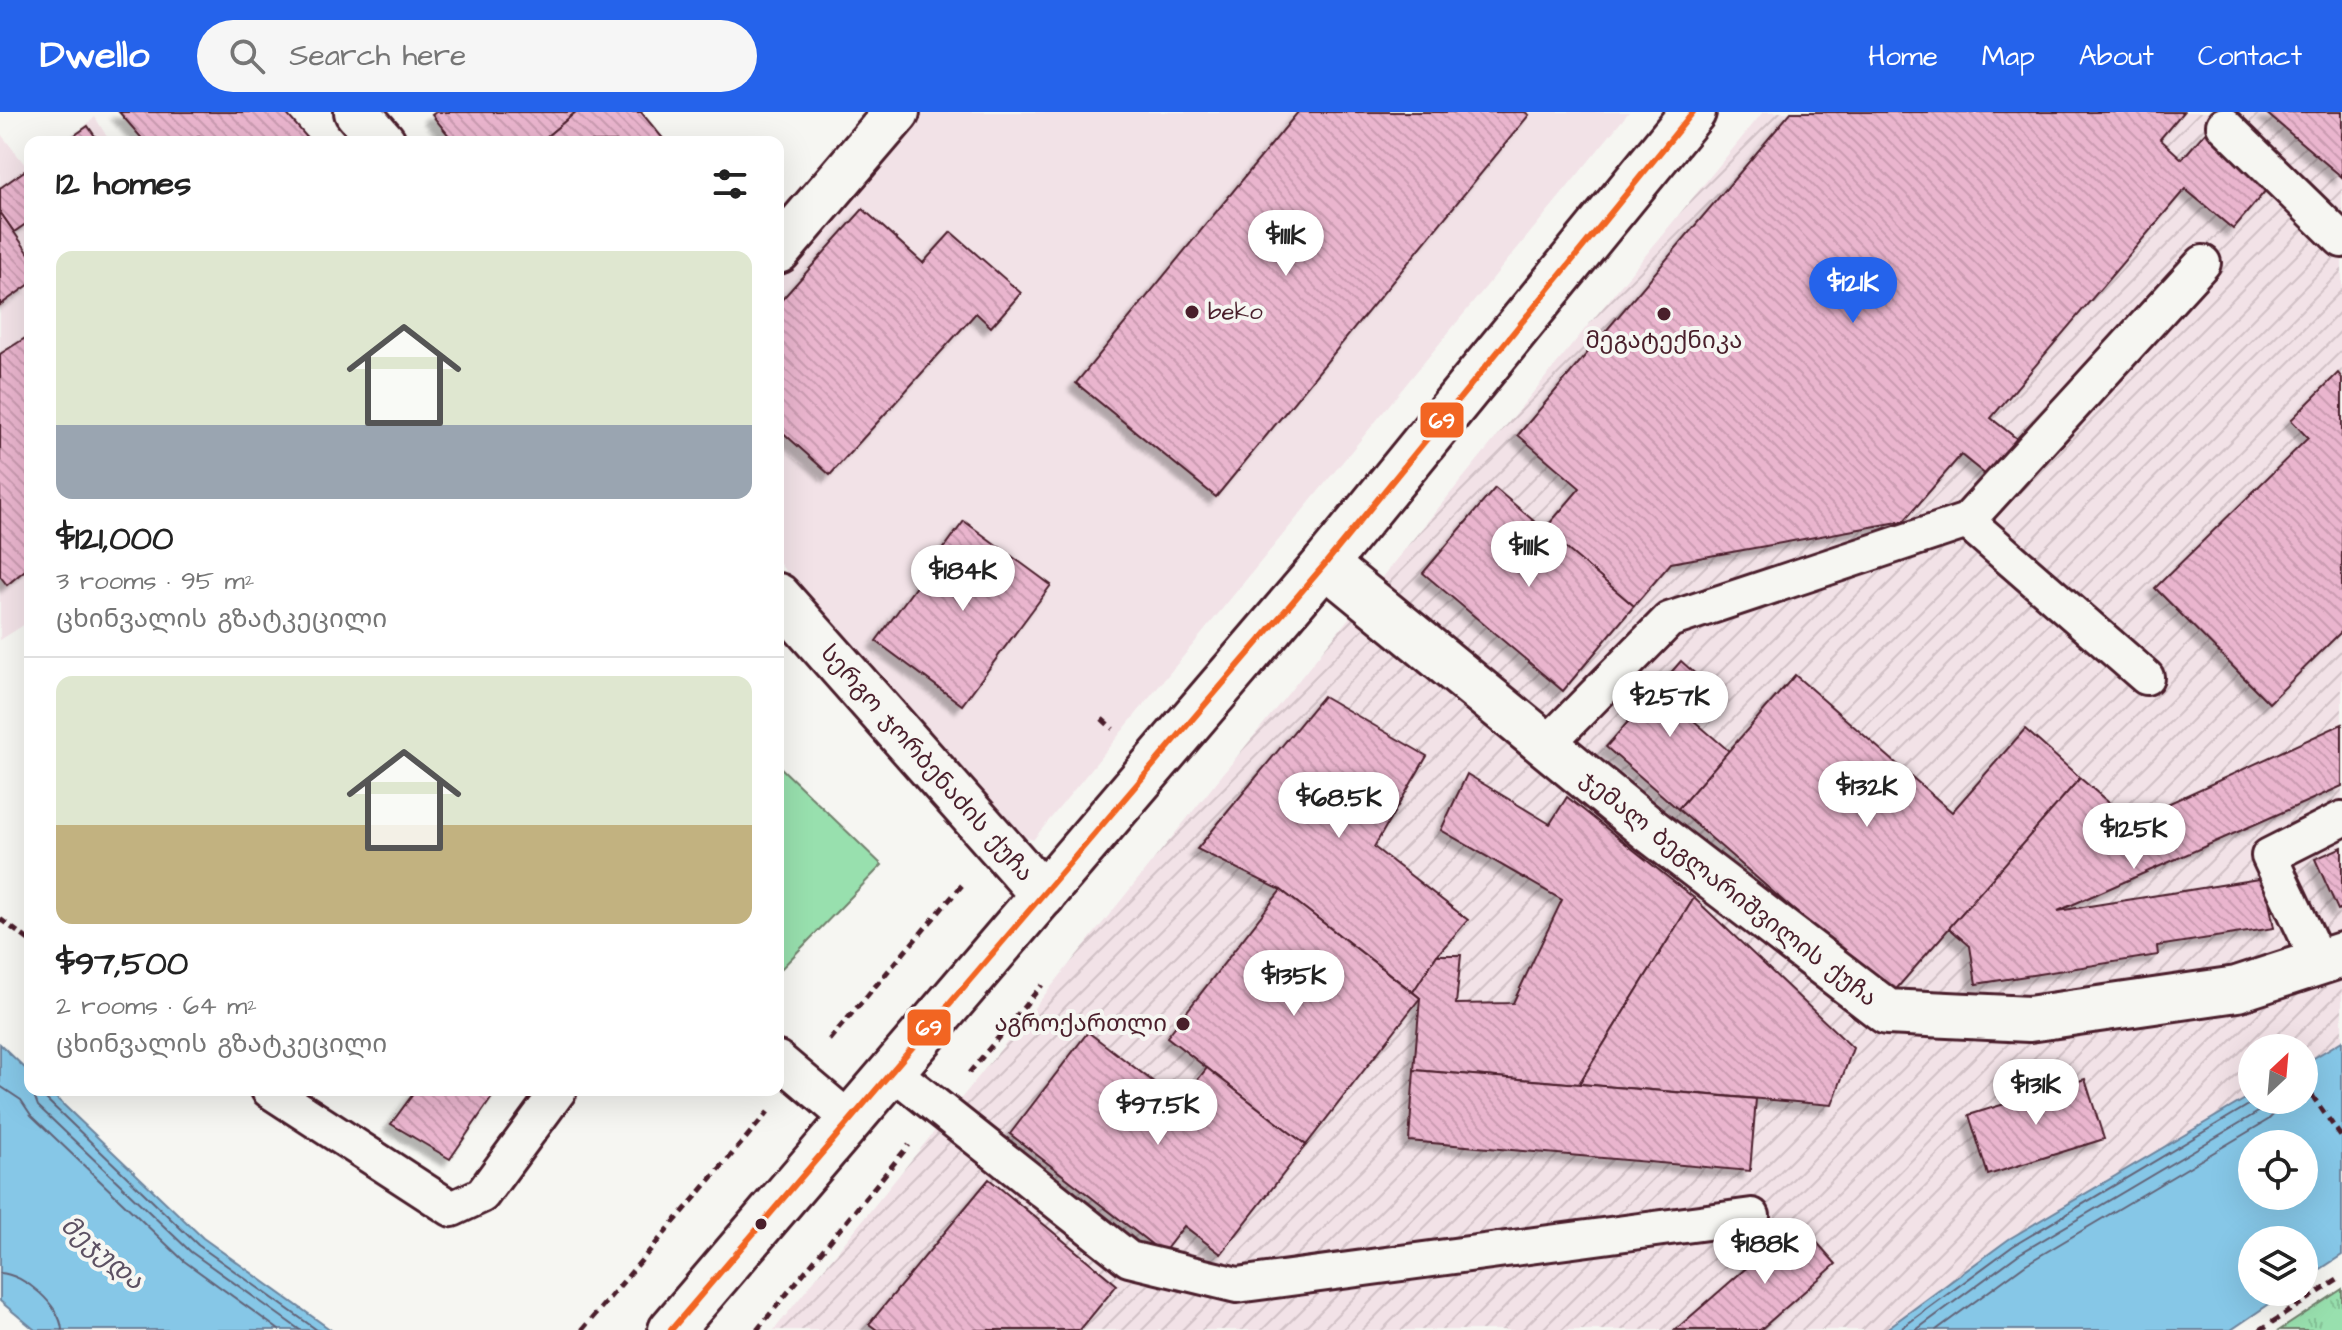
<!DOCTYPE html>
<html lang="en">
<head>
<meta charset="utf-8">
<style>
	body { margin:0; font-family:"Architects Daughter","Noto Sans Georgian",sans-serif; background:#f6f6f6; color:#222; height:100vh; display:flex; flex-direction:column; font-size:30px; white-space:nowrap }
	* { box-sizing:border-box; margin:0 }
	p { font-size:26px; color:#767676 }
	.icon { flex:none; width:44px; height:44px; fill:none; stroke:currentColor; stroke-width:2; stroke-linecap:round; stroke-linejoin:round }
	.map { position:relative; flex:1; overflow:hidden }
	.side { position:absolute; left:24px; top:24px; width:760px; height:960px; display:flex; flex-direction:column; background:#fff; border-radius:16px; box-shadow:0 8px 32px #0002 }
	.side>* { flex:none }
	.needle { width:52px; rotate:26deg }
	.tools { position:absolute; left:2238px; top:922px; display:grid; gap:16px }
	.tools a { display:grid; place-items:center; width:80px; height:80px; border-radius:50%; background:#fff; box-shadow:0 8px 32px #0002; font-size:40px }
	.price { position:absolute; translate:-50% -68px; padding:0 18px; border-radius:28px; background:#fff; color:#222; font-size:26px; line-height:52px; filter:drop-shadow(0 2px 4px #0008) }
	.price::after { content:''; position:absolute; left:50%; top:48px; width:24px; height:18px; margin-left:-12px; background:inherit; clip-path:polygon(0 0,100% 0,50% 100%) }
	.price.on { background:#2563eb; color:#fff }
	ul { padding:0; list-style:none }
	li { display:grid; align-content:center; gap:16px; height:424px; padding:0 32px }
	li+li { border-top:2px solid #e0e0e0 }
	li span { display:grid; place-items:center; height:248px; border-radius:16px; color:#555 }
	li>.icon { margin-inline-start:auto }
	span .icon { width:144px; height:144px; fill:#fffc; stroke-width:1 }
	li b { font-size:34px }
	h2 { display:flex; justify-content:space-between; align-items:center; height:96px; padding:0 32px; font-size:34px }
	header { display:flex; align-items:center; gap:48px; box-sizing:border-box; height:112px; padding:0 40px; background:#2563eb; color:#fff }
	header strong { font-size:38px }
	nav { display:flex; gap:44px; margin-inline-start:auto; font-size:28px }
	.search { width:560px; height:72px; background:#f6f6f6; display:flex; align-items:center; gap:20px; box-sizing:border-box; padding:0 28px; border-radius:44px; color:#767676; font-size:30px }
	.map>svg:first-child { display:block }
</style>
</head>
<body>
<header>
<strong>Dwello</strong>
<div class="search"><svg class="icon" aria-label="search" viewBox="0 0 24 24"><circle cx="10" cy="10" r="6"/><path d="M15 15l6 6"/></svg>Search here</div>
<nav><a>Home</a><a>Map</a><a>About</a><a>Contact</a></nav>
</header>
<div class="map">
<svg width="2342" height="1218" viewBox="0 0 2342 1218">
	<defs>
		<pattern id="industrial-furrows" width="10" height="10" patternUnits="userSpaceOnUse" patternTransform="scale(2)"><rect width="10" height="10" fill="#f2e2e7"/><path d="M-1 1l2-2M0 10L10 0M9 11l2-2" fill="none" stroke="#d1c1c6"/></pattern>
		<pattern id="grass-tufts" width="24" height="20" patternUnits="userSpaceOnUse" patternTransform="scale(2)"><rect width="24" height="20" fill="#98e0ae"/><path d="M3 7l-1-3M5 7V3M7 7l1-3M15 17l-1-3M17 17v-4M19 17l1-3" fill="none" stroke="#84c096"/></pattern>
		<pattern id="building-back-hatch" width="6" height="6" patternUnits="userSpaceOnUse" patternTransform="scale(2)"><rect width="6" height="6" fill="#eab5ce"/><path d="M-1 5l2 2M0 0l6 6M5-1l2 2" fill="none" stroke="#ca9bb1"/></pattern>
		<filter id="shadow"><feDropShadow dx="-7" dy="7" stdDeviation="2" flood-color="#0004"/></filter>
	</defs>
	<rect width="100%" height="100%" fill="#f6f6f2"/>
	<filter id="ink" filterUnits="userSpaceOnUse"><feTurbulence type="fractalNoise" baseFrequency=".0125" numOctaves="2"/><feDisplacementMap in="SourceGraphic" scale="16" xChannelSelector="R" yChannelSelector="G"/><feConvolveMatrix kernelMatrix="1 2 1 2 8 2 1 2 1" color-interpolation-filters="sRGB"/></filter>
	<g filter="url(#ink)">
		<g fill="#f2e2e7">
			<path d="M920 0H1629L1033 728 1002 716 778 450V166Z"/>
			<path d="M95 5 110 30H67Z"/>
			<path d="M0 21 30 59V509L0 528Z"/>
		</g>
		<path fill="url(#industrial-furrows)" d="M1763 0H2342V929L2304 952V936H2252V983L2009 1127 1885 1218H774L1395 449Z"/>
		<path fill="url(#grass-tufts)" stroke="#71806c" stroke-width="2" d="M2342 1177V1218H2280Z"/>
		<path fill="#98e0ae" stroke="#71806c" stroke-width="2" d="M778 653 882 753 778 860Z"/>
		<g fill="#86c7e7" stroke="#6e849c" stroke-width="2" fill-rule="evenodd">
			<path d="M2342 929V1143L2304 1168V1128H2252V1180H2287L2231 1218H1885L2009 1127 2252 983V988H2304V952ZM2252 1032H2304V1084H2252Z"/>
			<path d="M0 932 30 961V978H48L203 1126 331 1218H35L0 1189Z"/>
		</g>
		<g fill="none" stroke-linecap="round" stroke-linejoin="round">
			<g stroke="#626276" stroke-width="2">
				<path d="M0 974 21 988 31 1003 184 1149 279 1218"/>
				<path d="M32 978 38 994 191 1140 300 1218"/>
				<path d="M43 978 46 987 198 1133 317 1218"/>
				<path d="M0 1161C24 1162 61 1194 62 1218"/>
				<path d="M1899 1218 2013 1134 2257 988"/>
				<path d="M1916 1218 2019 1142 2260 999 2269 988"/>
				<path d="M1936 1218 2026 1152 2268 1008 2276 1000 2281 988"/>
			</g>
		</g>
		<g fill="url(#building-back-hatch)" stroke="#4a1f2b" stroke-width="2" filter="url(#shadow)">
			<path d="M119 0H285L311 30H204L199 24 191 30H145Z"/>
			<path d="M436 0H576L540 30H454L432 3Z"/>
			<path d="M576 0H641L666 30H540Z"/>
			<path d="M1298 0H1525L1529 3 1216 385 1076 271Z"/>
			<path d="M1791 0H2183L2160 27 2182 47 2209 16 2272 71 2233 117 2185 77 1991 306 2017 327 1986 363 1961 343 1904 409 1671 451 1634 494 1544 418 1580 376 1518 323Z"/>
			<path d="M2265 0H2342V65Z"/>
			<path d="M88 14 99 30H65Z"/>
			<path d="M30 55V109L14 120 0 100V76Z"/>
			<path d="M863 97 923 151 951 120 1021 181 991 215 976 201 830 363 778 316V192Z"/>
			<path d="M0 100 30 143V172L0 193Z"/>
			<path d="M30 223V454L7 473 0 464V242Z"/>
			<path d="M2338 261 2342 266V519L2269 591 2155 476 2308 326 2291 308Z"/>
			<path d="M1495 376 1634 494 1563 579 1423 461Z"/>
			<path d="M964 409 1051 473 962 593 876 529Z"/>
			<path d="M1681 549 1710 575 1686 602 1729 639 1678 697 1606 635Z"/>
			<path d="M1795 563 1952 700 2025 617 2080 666 1891 883 1678 697Z"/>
			<path d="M1323 584 1427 644 1374 735 1468 808 1437 843 1413 880 1281 778 1197 737Z"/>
			<path d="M2342 612V674L2058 799 2265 766 2274 816 2157 834 2158 843 1976 872 1970 834 1949 816 2080 666 2128 707 2124 712Z"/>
			<path d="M1467 662 1550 712 1567 685 1694 786 1579 972 1414 958 1420 886 1413 880 1437 843H1461L1456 892 1513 891 1562 788 1441 718Z"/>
			<path d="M2342 735V796L2338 798 2315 747Z"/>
			<path d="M1281 778 1420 886 1306 1033 1167 925Z"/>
			<path d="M1694 786 1853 936 1832 993 1579 972Z"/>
			<path d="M1088 920 1180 990 1207 956 1306 1033 1221 1142 1184 1114 1163 1141 1010 1022Z"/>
			<path d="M1414 958 1756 987 1750 1059 1409 1029Z"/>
			<path d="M2085 967 2104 1027 1988 1063 1969 1003Z"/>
			<path d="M416 978H497L450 1047 391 1012Z"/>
			<path d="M989 1067 1117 1173 1080 1218H877L869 1212Z"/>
			<path d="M1799 1110 1836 1152 1760 1218H1675Z"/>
		</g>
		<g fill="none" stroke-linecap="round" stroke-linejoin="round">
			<g stroke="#4a1f2b" stroke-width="40">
				<g id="lane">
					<path d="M2224 13 2342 128"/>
					<path d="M1967 409 2146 565"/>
					<path d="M1546 633 1669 508 1967 409 2203 151"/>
					<path d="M2319 850 2269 744 2342 707"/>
					<path d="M778 947 850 1008"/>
					<path d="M892 959 1129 1147 1237 1173 1752 1104"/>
					<path d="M269 978 452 1097 482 1083 559 978"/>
				</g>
			</g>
			<g stroke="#4a1f2b" stroke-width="50">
				<g id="street">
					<path d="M357 0 383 30"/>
					<path d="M778 139 897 0"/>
					<path id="s1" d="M1325 452 1650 718 1887 900 2029 907 2237 877 2342 843"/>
					<path id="s2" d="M778 484 1043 783"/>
				</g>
			</g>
			<g stroke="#4a1f2b" stroke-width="50">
				<path id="secondary" d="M671 1218 1325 452 1693 0"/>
			</g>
			<g stroke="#4a1f2b" stroke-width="5" stroke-dasharray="8 6" stroke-linecap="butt">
				<path d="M1102 607 1113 617"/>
				<path d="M0 807 30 829"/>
				<path d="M2270 924 2279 936"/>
				<path d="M829 928 963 772"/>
				<path d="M969 961 1042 873"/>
				<path d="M2304 972 2342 1026"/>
				<path d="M582 1218 768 1000"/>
				<path d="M757 1218 909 1033"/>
				<path d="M2260 1218 2342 1165"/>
			</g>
			<use href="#lane" stroke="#f6f6f2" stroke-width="34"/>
			<use href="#street" stroke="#f6f6f2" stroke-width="44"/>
			<use href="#secondary" stroke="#f6f6f2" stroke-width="44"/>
			<g stroke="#f6f6f2" stroke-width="12">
				<path id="bus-1" d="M671 1218 1325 452 1693 0"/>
			</g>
			<use href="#bus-1" stroke="#f26522" stroke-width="6"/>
		</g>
	</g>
	<g fill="#4a1f2b" stroke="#f6f6f2" stroke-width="3">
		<circle cx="1192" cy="200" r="8"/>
		<circle cx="1664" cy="202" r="8"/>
		<circle cx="1183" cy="912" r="8"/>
		<circle cx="761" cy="1112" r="7"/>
	</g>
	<g text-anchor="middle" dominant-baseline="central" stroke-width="8" stroke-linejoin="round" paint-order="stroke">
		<g font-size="24" fill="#4a1f2b" stroke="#f6f6f2" text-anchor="start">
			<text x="1208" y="200">beko</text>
			<text x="1664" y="229" text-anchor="middle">მეგატექნიკა</text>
			<text x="1167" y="912" text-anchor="end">აგროქართლი</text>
		</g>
		<g font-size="24" fill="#4a1f2b" stroke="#f6f6f2">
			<text stroke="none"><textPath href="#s2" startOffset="224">სერგო ჯორბენაძის ქუჩა</textPath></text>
			<text stroke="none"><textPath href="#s1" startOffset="518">ჯემალ ბეგლარიშვილის ქუჩა</textPath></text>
		</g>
		<g font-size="26" font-style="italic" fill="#5c5163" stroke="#f6f6f2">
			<text transform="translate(102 1141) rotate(40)">მეჯუდა</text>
		</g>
	</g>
	<g stroke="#f6f6f2" stroke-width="3">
		<rect x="1419" y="289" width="46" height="38" rx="8" fill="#f26522"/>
		<rect x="906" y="896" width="46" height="39" rx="8" fill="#f26522"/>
	</g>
	<g font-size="22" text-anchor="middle" font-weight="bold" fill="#fff">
		<text x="1442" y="316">69</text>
		<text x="929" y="923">69</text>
	</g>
</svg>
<div class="tools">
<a><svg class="needle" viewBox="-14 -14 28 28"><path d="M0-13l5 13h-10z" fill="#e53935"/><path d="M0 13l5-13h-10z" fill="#767676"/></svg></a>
<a><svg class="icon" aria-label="locate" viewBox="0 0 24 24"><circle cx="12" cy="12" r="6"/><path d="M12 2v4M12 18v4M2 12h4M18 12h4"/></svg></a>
<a><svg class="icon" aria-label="layers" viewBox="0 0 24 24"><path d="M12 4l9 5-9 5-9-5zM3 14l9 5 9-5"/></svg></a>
</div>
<b class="price" style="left:1286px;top:166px">$111K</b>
<b class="price on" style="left:1853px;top:213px">$121K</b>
<b class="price" style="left:1529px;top:477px">$111K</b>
<b class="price" style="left:963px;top:501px">$184K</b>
<b class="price" style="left:1670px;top:627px">$257K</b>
<b class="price" style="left:1867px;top:717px">$132K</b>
<b class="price" style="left:1339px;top:728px">$68.5K</b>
<b class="price" style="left:2134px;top:759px">$125K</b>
<b class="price" style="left:1294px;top:906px">$135K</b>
<b class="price" style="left:2036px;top:1015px">$131K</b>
<b class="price" style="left:1158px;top:1035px">$97.5K</b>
<b class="price" style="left:1765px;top:1174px">$188K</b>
<section class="side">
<h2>12 homes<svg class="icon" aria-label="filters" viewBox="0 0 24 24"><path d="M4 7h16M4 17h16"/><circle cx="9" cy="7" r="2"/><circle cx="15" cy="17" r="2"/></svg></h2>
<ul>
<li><span style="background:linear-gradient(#dfe7d0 70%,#9aa5b1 0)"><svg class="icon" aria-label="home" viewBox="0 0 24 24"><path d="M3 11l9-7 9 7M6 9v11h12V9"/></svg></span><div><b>$121,000</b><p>3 rooms · 95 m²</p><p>ცხინვალის გზატკეცილი</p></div></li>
<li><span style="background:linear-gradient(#dfe7d0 60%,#c2b280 0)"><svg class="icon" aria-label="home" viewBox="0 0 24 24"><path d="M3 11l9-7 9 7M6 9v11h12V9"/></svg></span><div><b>$97,500</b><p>2 rooms · 64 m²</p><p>ცხინვალის გზატკეცილი</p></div></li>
</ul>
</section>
</div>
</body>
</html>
